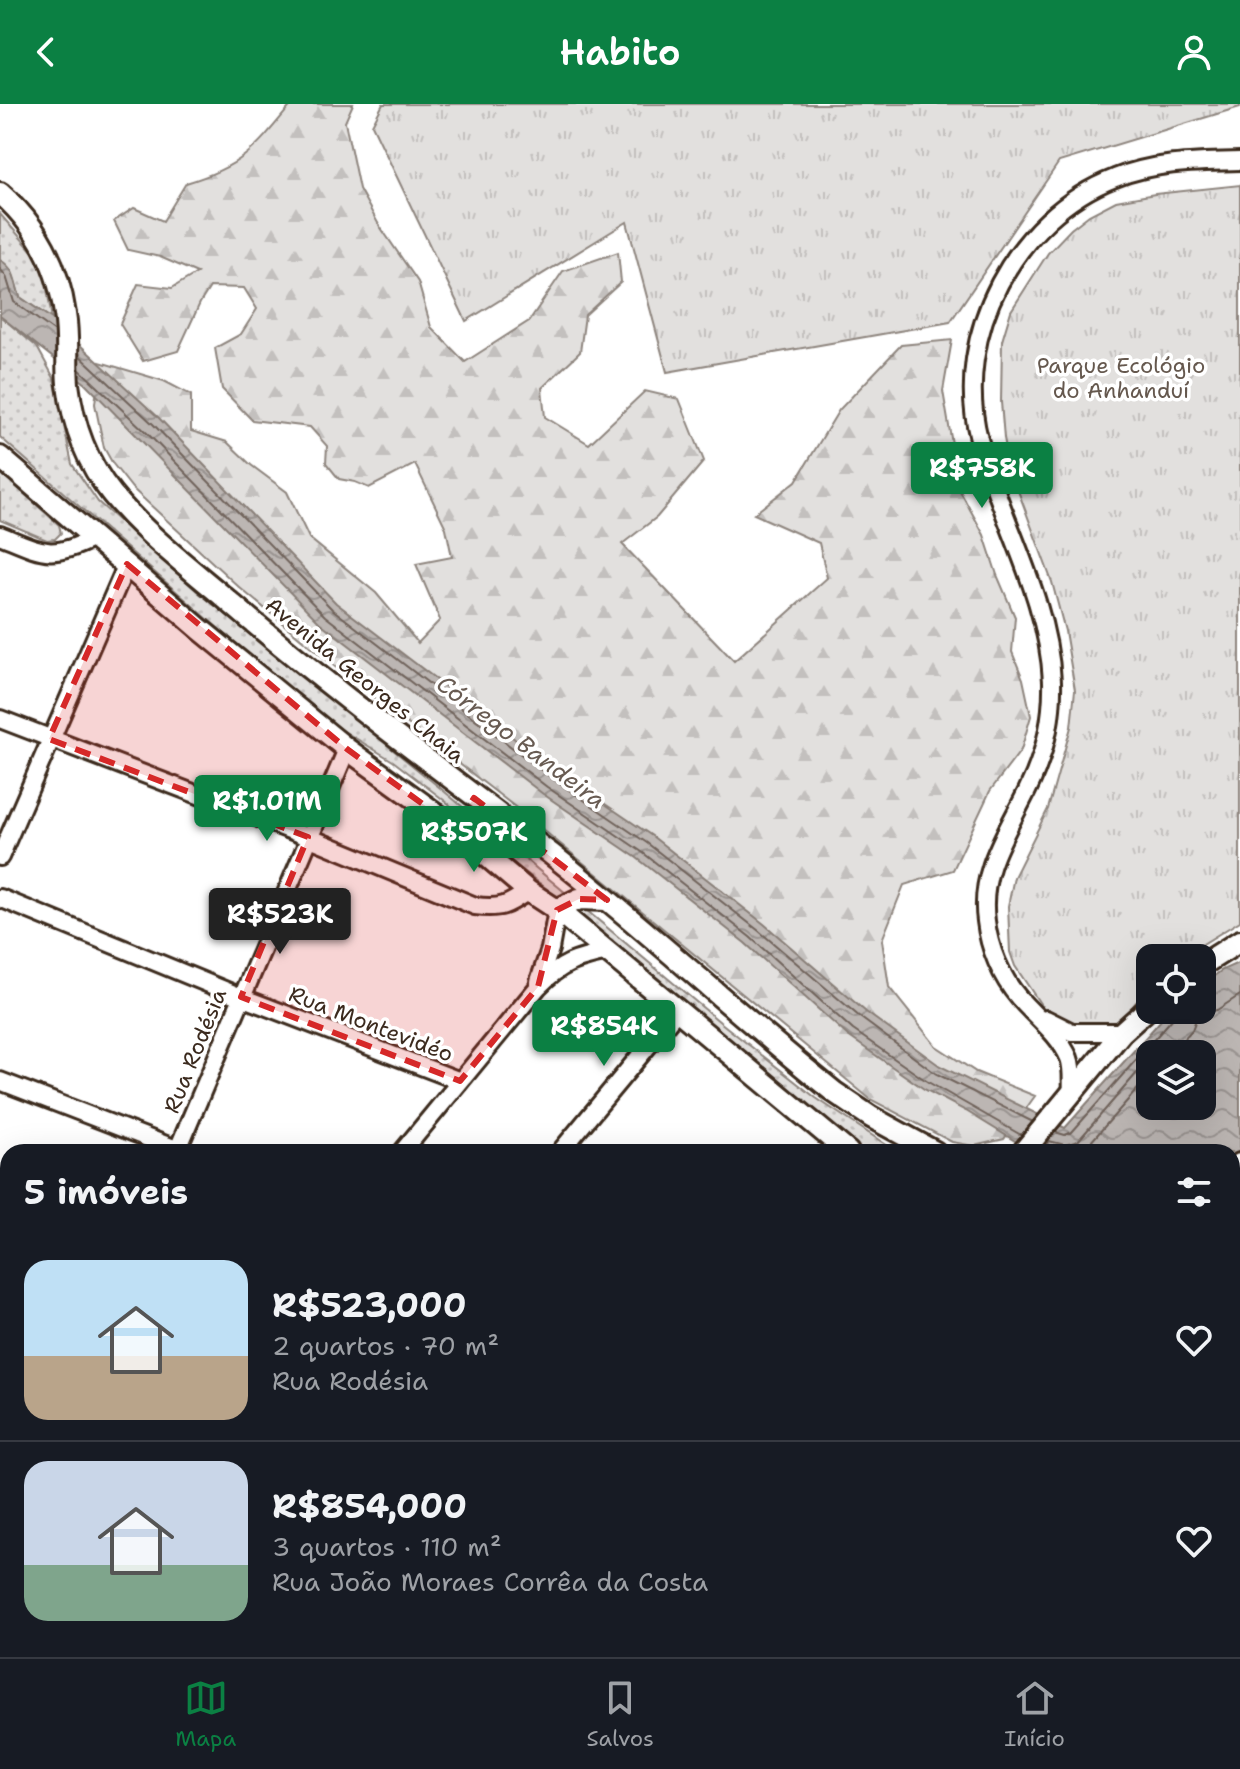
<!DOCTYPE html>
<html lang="pt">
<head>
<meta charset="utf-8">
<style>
	body { margin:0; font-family:"Shantell Sans",sans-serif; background:#20242c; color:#f1f3f6; height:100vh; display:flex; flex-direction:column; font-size:30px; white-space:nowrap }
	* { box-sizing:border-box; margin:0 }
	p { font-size:26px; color:#9ea1a6 }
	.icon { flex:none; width:44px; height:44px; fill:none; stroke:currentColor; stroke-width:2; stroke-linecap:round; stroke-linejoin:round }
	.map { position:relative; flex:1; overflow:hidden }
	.details { position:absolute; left:0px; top:1040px; width:1240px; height:514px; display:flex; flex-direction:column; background:#171b24; border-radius:24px 24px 0 0; box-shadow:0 8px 32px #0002 }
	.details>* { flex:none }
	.tools { position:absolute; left:1136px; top:840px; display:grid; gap:16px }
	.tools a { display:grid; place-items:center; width:80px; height:80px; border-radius:16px; background:#171b24; box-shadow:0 8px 32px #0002; font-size:40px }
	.price { position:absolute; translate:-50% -68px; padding:0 18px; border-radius:8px; background:#0b8043; color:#fff; font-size:26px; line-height:52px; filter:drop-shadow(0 2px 4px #0008) }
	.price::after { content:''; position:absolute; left:50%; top:48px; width:24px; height:18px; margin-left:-12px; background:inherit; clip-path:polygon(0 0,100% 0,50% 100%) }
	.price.on { background:#222; color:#fff }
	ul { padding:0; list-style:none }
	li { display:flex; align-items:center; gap:24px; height:200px; padding:0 24px }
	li+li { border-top:2px solid #363941 }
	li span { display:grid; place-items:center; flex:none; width:224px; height:160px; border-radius:24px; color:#555 }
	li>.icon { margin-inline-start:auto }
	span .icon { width:96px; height:96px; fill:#fffc; stroke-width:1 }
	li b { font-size:34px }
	h2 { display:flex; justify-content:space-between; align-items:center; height:96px; padding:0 24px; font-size:34px }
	header { display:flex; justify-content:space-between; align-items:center; height:104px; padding:0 24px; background:#0b8043; color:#fff; font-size:36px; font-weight:600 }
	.tabs { display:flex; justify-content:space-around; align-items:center; height:112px; border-top:2px solid #363941; background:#171b24; font-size:22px; color:#9ea1a6 }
	.tabs a { display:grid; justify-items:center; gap:4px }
	.tabs .on { color:#0b8043 }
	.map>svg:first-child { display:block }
</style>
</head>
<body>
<header><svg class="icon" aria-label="back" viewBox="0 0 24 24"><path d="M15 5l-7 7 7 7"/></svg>Habito<svg class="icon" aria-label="person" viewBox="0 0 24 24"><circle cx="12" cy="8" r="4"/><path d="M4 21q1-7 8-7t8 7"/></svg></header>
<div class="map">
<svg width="1240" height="1553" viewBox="0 0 1240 1553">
	<defs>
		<pattern id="grass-dots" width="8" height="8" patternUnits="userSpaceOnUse" patternTransform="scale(2)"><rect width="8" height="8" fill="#e2e0de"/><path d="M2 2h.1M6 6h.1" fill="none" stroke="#c3c0be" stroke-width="1.8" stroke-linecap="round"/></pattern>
		<pattern id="forest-firs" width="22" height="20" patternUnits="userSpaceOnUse" patternTransform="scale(2)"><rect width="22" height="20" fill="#e2e0de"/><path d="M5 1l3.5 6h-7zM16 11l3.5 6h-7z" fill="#c3c0be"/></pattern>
		<pattern id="park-tufts" width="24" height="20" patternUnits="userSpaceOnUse" patternTransform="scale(2)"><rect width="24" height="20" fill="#e2e0de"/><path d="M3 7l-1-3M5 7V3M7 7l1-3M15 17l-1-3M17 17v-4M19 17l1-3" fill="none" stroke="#c3c0be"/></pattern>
		<pattern id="water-waves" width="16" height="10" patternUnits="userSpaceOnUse" patternTransform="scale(2)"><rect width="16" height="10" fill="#bcb6b3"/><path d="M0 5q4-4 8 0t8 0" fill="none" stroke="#9a9491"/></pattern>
	</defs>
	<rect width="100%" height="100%" fill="#fff"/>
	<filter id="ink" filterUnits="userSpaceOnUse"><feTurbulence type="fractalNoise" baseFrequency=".0125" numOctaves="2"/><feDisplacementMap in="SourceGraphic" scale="16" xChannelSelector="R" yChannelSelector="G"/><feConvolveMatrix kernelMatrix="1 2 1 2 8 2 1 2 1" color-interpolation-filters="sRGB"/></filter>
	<g filter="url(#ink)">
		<g fill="url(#grass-dots)" stroke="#8e857e" stroke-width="2">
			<path d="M0 110 33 148 44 167 52 215 20 193C14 177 15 165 0 156Z"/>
			<path d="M0 212 37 243 54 274 72 360 98 398 198 488 439 683 720 918 816 994 897 1048H861L715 929 556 792 471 726 449 700 393 657 342 626 250 552 0 333Z"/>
			<path d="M0 368 59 421 61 429 55 435 47 436 0 416Z"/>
		</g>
		<path fill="url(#forest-firs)" stroke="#8e857e" stroke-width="2" d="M292 0H353L345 18 359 85 379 121 418 178 431 223 465 258 529 217 563 167 618 148 621 178 585 211 580 248 542 284 545 313 589 340 645 287 679 295 704 357 657 413 622 440 734 557 827 474 819 439 754 410 796 377 839 306 901 241 952 236 943 287 960 387 984 431 997 471 1015 513 1012 548 1023 575 1031 612 1021 646 990 687 953 766 904 781 882 836 889 883 936 942 976 968 1035 992 1004 1035 974 1042 952 1038 870 995 519 706 351 576 240 484 132 384 113 360 104 344 95 300 100 258 164 277 191 291V327L227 338 251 361 287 388 309 434 376 489 418 539 440 516 416 460 452 453 446 424 415 360 369 384 355 378 339 375 326 359 327 342 310 323 252 316 222 285 215 244 241 230 257 205 244 184 210 183 200 199 178 247 143 257 120 220 138 180 172 184 197 169 160 153 128 146 114 117 134 104 163 117 186 79C243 62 255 45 292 0Z"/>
		<g fill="url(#park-tufts)" stroke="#8e857e" stroke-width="2">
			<path d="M383 0H1240V3L1059 58 950 218 667 268 627 118 466 217 372 21Z"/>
			<path d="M1240 81V817L1180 854H1150V881L1120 918 1103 922H1078L1045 907 1015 862 1010 848 1008 802 1014 773 1048 705 1071 623 1075 586 1065 527 1052 478 1010 365 1004 334 1001 298 1002 237 1011 207 1048 149 1071 125 1089 111 1116 97 1155 90Z"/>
		</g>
		<g fill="url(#water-waves)" stroke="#887e77" stroke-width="2" fill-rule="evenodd">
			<path d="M0 156C16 165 14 177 20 193L52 215 159 314 336 499 558 668 652 732 764 820 866 908 940 962 1065 1024 1170 906H1202V881L1222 866 1240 858V1046L1232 1054V1048H1033L966 1007 924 985 848 932 745 839 637 754 543 690 319 518 86 280 0 212ZM1150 950H1202V1002H1150Z"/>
			<path d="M624 1546H764L759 1553H619Z"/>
		</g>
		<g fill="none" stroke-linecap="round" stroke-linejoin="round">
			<g stroke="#6f625a" stroke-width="2">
				<path d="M0 165 6 172 14 198 55 228"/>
				<path d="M79 251 153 320 332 505 553 675 647 739 759 827 861 914 935 969 1033 1018"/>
				<path d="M79 265 148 330 325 512 547 683 642 748 750 833 853 926 928 978 1021 1031"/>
				<path d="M1170 950 1192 926 1198 910 1217 906 1240 891"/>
				<path d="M1055 1028 1065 1031 1072 1028 1173 914 1175 906"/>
				<path d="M1046 1048 1049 1037 1065 1041 1078 1037 1150 954"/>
				<path d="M1082 1048 1150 971"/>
			</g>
			<g stroke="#3b2a1e" stroke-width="22">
				<g id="minor">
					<path d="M0 431C42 448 51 456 94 434"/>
					<path d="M0 615 308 733 475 802C501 805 507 802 528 787"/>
					<path d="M0 753 127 460"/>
					<path d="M0 794 241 893 460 977"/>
					<path d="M539 877 550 845 557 806"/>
					<path d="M1046 915 1072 928H1122"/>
					<path d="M0 977 184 1048"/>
					<path d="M1072 990C1071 979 1073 964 1069 954 1058 929 1035 913 1019 894 1001 873 989 844 986 817 979 767 1006 730 1027 687 1044 653 1053 615 1052 577 1048 492 1000 415 979 335 952 230 1016 112 1115 74 1154 58 1198 58 1240 57"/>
					<path d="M178 1045 347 645"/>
					<path d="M402 1048 538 883C561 859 576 855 608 848"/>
					<path d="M560 1048 678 906"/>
					<path d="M1232 1246 1240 1254"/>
					<path d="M0 1305 8 1306"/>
					<path d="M0 1414 8 1411"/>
					<path d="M1232 1472 1240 1464"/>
					<path d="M1232 1488 1240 1496"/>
					<path d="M0 1492 8 1511"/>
					<path d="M0 1542 8 1532"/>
					<path d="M223 1546 232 1553"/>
					<path d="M403 1546 412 1553"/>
					<path d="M814 1546 821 1553"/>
					<path d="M1052 1546 1059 1553"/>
					<path d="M148 1553 154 1546"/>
					<path d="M433 1553 439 1546"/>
					<path d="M1148 1553 1155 1546"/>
				</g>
			</g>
			<g stroke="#3b2a1e" stroke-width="26">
				<g id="major">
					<path d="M0 89C37 121 58 161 65 210 69 233 66 256 68 280 73 321 86 358 112 390 144 429 187 462 225 494 330 585 441 666 551 750 648 826 738 911 834 988L871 1013 935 1048"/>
					<path d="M0 353 200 525 347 645 442 714 528 787 557 806 848 1048"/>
					<path d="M557 806 579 795 607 796"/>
					<path d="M1202 861 1240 837"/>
					<path d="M1023 1048 1122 928 1150 903"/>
					<path d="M1232 1068 1240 1060"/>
					<path d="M603 1553 608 1546"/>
					<path d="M781 1553 787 1546"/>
				</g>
			</g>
			<use href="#minor" stroke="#fff" stroke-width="16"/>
			<use href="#major" stroke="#fff" stroke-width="20"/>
		</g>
	</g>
	<path fill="#d62828" fill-opacity="0.2" stroke="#d62828" stroke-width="6" stroke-dasharray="16 10" stroke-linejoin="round" d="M127 460 347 645 442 714 464 709 474 694 607 796 579 795 557 806 538 883 460 977 241 893 308 733 49 635Z"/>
	<g text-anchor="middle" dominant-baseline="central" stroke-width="7" stroke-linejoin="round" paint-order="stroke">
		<g font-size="22" fill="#65584e" stroke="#fff">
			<text x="1121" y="261">Parque Ecológio<tspan x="1121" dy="25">do Anhanduí</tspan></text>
		</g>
		<g font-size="22" fill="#3b2a1e" stroke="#fff">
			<text transform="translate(365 576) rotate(39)">Avenida Georges Chaia</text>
			<text transform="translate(371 920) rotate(21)">Rua Montevidéo</text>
			<text transform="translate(195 947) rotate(-68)">Rua Rodésia</text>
		</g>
		<g font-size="24" font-style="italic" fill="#685b52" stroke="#fff">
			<text transform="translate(521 638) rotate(37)">Córrego Bandeira</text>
		</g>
	</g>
</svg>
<div class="tools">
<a><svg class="icon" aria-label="locate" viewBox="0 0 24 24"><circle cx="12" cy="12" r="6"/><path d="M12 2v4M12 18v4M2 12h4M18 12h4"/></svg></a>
<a><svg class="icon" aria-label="layers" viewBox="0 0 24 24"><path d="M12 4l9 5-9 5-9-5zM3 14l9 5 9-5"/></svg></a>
</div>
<b class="price" style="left:982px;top:406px">R$758K</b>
<b class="price" style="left:267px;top:739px">R$1.01M</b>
<b class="price" style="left:474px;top:770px">R$507K</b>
<b class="price on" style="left:280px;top:852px">R$523K</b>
<b class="price" style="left:604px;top:964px">R$854K</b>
<section class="details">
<h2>5 imóveis<svg class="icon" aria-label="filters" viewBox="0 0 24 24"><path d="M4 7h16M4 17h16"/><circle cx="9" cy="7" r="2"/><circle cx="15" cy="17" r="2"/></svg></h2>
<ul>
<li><span style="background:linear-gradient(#bfe0f5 60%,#b9a48a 0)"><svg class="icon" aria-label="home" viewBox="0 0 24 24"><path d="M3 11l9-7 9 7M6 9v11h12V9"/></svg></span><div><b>R$523,000</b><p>2 quartos · 70 m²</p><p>Rua Rodésia</p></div><svg class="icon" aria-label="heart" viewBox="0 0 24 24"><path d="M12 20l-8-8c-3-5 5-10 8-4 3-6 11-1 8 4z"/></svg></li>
<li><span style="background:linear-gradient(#c9d6e8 65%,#7fa58c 0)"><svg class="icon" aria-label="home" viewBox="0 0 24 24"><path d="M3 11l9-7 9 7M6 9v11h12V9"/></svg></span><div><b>R$854,000</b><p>3 quartos · 110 m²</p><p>Rua João Moraes Corrêa da Costa</p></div><svg class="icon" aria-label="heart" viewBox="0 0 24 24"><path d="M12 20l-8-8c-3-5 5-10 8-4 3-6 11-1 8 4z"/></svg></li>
</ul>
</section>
</div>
<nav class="tabs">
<a class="on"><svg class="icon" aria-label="map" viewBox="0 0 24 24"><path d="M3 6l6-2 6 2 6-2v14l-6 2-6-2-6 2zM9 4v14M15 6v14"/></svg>Mapa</a>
<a><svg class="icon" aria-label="saved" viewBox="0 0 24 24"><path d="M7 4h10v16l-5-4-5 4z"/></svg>Salvos</a>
<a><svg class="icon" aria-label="home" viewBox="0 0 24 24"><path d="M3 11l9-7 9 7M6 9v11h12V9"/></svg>Início</a>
</nav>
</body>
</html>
